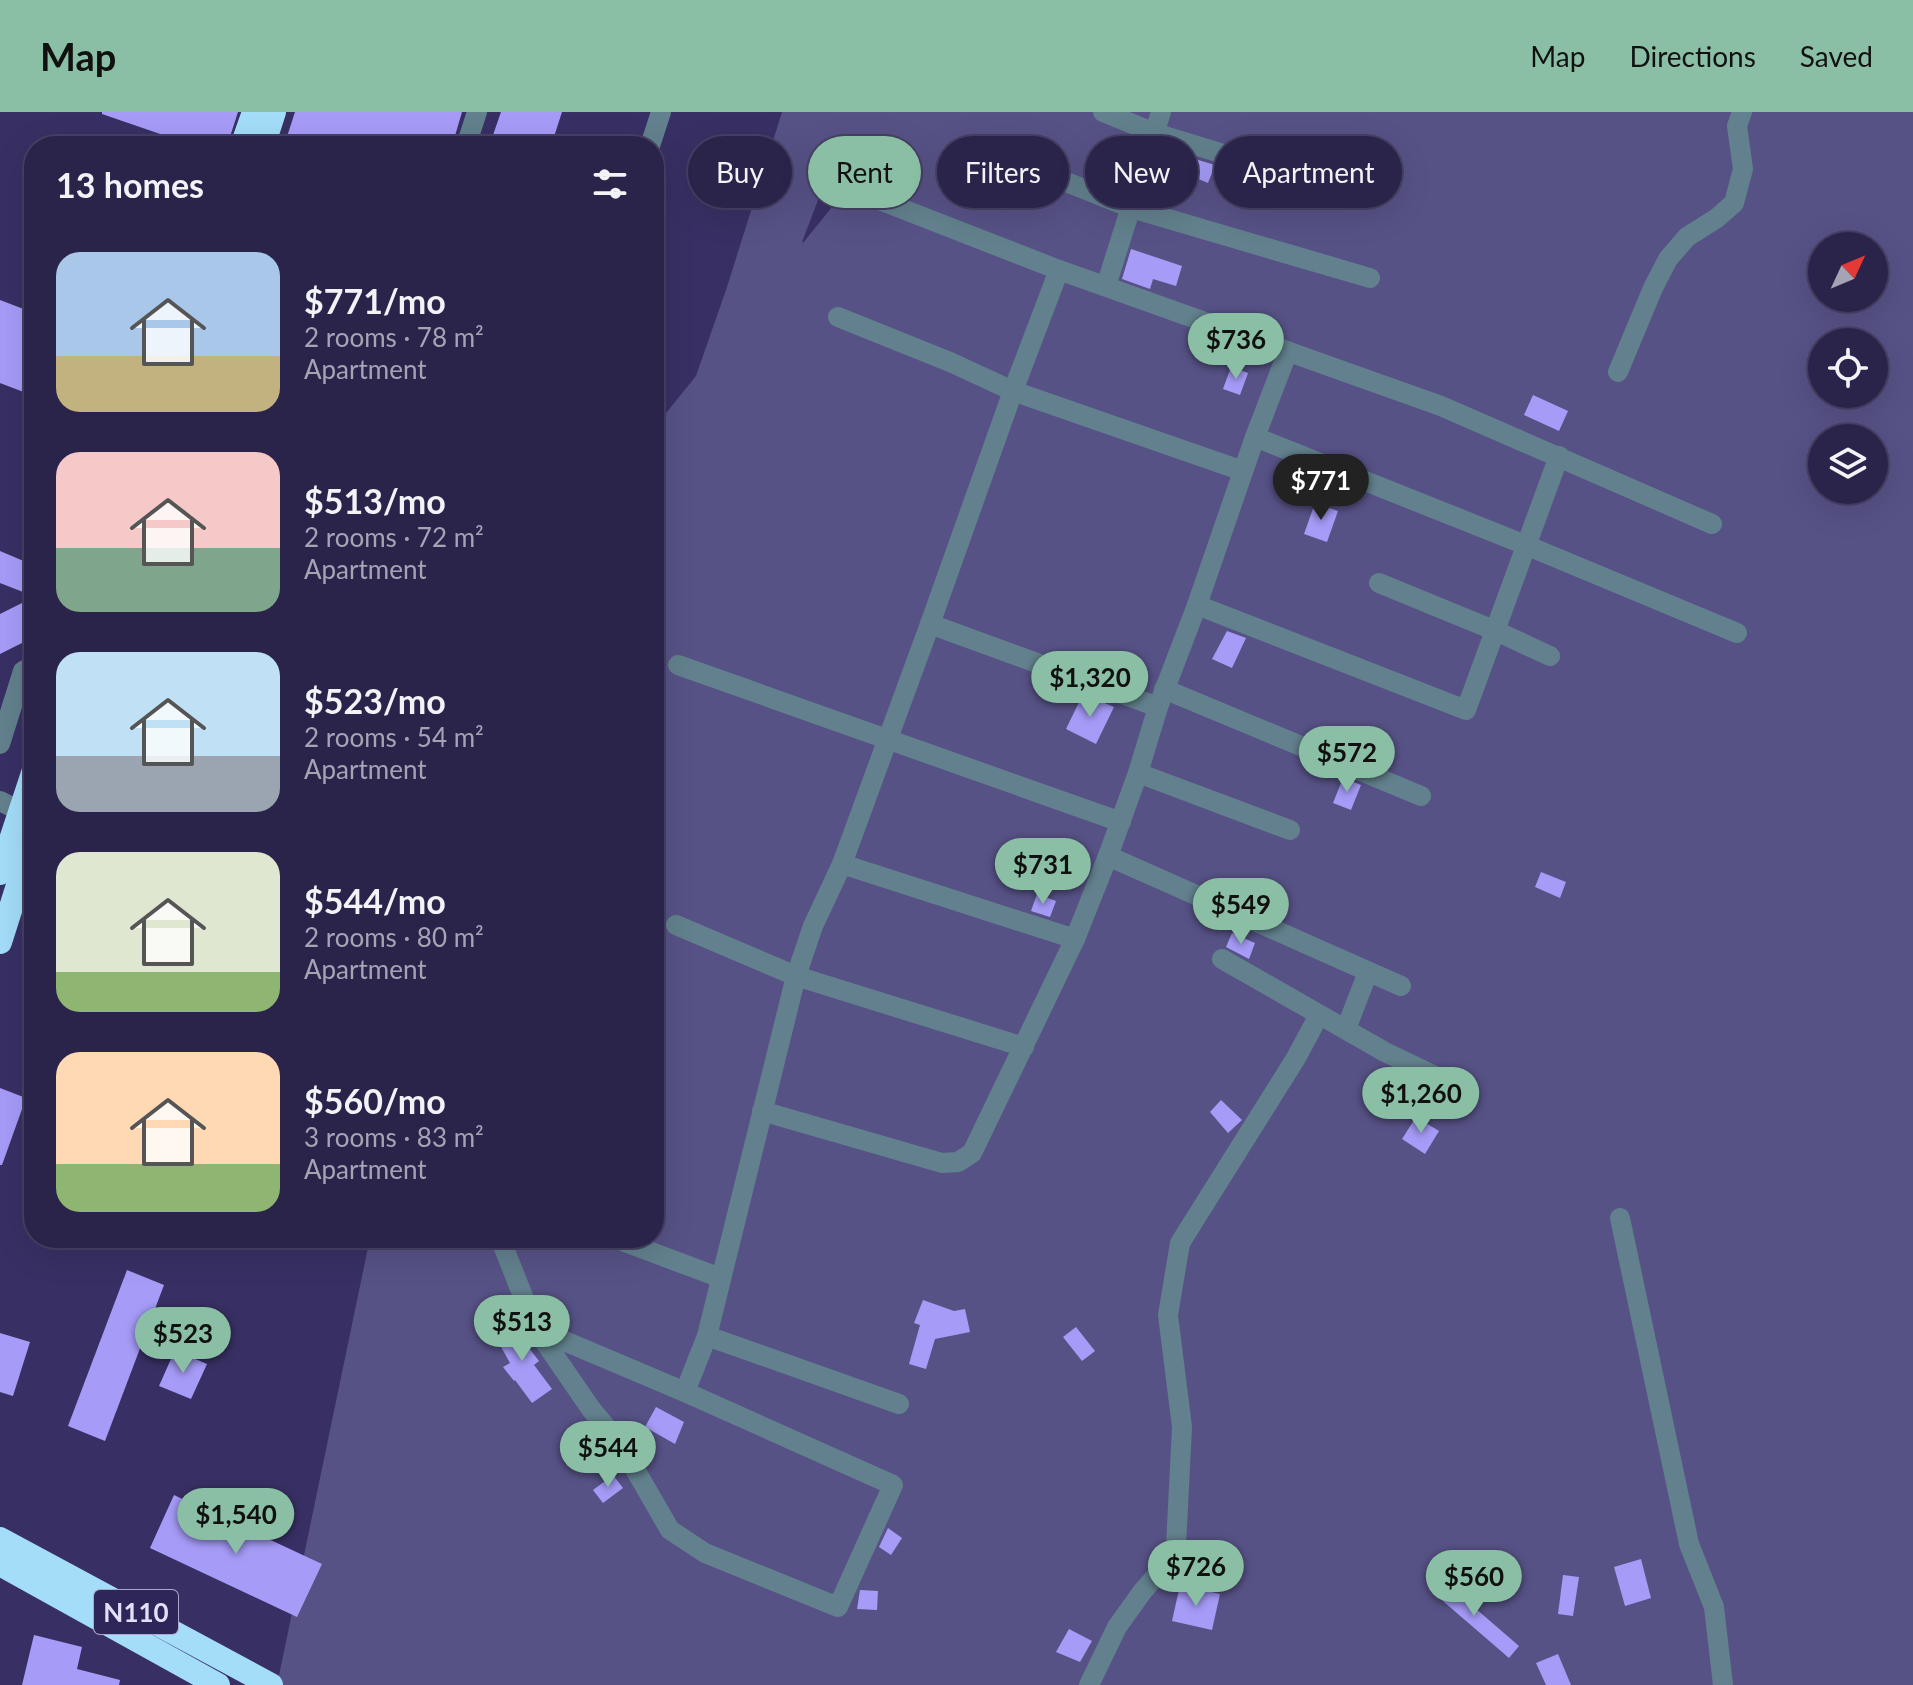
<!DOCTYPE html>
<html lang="en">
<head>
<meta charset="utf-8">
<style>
	body { margin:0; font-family:Lato,sans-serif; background:#322c52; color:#f1f3f6; height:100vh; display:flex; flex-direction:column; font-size:30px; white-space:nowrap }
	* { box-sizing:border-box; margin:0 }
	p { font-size:26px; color:#a5a4b5 }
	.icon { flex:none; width:44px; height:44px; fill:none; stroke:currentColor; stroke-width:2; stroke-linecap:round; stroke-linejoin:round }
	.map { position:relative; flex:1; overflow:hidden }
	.side { position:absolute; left:24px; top:24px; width:640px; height:1112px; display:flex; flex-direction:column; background:#2a244b; border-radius:32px; box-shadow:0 8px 32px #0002,0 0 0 2px #464163 }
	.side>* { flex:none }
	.banner { position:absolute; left:688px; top:24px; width:760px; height:72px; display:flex; gap:16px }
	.needle { width:52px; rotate:46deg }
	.fabs { position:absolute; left:1808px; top:120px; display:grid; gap:16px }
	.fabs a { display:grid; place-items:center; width:80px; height:80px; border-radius:50%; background:#2a244b; box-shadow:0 8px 32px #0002,0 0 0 2px #464163; font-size:40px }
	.price { position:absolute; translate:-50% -68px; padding:0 18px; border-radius:28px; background:#8abfa5; color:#111; font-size:26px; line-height:52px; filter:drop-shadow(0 2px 4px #0008) }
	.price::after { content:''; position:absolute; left:50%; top:48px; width:24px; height:18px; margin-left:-12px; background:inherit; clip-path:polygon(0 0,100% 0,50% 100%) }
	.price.on { background:#222; color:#fff }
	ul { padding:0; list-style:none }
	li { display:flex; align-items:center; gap:24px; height:200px; padding:0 32px }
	li span { display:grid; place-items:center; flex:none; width:224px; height:160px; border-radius:24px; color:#555 }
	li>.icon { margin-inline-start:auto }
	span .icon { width:96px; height:96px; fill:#fffc; stroke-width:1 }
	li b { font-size:34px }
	h2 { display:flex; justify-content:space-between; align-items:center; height:96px; padding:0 32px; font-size:34px }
	.chip { padding:0 28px; border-radius:36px; background:#2a244b; box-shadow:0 8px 32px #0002,0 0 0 2px #464163; font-size:28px; line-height:72px }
	.chip.on { background:#8abfa5; color:#111 }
	header { display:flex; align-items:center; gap:48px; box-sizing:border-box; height:112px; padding:0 40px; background:#8abfa5; color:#111 }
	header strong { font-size:38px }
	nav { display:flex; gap:44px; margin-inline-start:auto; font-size:28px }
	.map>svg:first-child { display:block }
</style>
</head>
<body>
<header>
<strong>Map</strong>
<nav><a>Map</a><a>Directions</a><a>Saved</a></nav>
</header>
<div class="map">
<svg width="1913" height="1573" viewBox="0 0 1913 1573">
	<rect width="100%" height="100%" fill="#383064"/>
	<path fill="#575286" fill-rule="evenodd" d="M782 0H1913V1573H277L370 1126H654V316L696 264 727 175ZM839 33 877 39 803 131 802 130ZM1822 134H1874V186H1822ZM1822 230H1874V282H1822ZM1822 326H1874V378H1822Z"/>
	<g fill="#a69cf8">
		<path d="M102 0H238L227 34H195L102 2Z"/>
		<path d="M295 0H462L452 34H284Z"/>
		<path d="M501 0H562L551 34H518L492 26Z"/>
		<path d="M1195 47 1215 53 1208 71 1189 63Z"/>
		<path d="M1131 137 1182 154 1176 174 1153 167 1150 177 1122 167Z"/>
		<path d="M0 188 34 201V284L0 271Z"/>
		<path d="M1231 255 1248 261 1240 283 1223 277Z"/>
		<path d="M1533 283 1568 299 1559 319 1524 303Z"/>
		<path d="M1315 391 1338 399 1327 430 1304 422Z"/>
		<path d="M0 439 33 453 23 480 0 471Z"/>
		<path d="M34 485V525L0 542V502Z"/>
		<path d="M1227 519 1246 526 1232 556 1212 547Z"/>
		<path d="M1083 582 1114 595 1096 632 1066 617Z"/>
		<path d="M1343 666 1361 673 1351 698 1333 691Z"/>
		<path d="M1541 760 1566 770 1560 786 1535 775Z"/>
		<path d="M1037 782 1056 789 1050 805 1031 799Z"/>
		<path d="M1232 821 1255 831 1249 847 1226 835Z"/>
		<path d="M0 976 26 986 2 1053H0Z"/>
		<path d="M1221 988 1242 1008 1228 1021 1210 1000Z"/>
		<path d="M1416 1005 1439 1019 1425 1042 1402 1027Z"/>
		<path d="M127 1158 164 1173 105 1329 68 1314Z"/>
		<path d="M923 1188 954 1199 965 1197 970 1220 935 1227 926 1257 909 1252 920 1213 914 1211Z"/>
		<path d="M519 1211 529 1229 525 1231 539 1249 534 1253 552 1277 532 1291 515 1268 514 1269 503 1255 510 1251 495 1224Z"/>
		<path d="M1076 1215 1095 1239 1082 1249 1063 1225Z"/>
		<path d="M0 1221 30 1230 13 1284 0 1280Z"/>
		<path d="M175 1238 207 1252 191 1287 159 1274Z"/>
		<path d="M656 1295 684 1310 675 1332 645 1315Z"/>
		<path d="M613 1363 623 1376 603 1391 593 1378Z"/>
		<path d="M174 1383 322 1452 297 1505 150 1436Z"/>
		<path d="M888 1416 902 1426 891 1443 879 1435Z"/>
		<path d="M1641 1447 1651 1486 1625 1494 1614 1455Z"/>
		<path d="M1563 1463 1579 1465 1573 1504 1558 1502Z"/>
		<path d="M1439 1465 1519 1534 1509 1546 1429 1477Z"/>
		<path d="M1180 1473 1220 1482 1212 1518 1172 1509Z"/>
		<path d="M860 1478 878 1479 877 1498 857 1497Z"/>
		<path d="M1069 1517 1092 1529 1080 1550 1056 1540Z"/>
		<path d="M34 1523 82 1535 77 1557 120 1568 119 1573H22Z"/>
		<path d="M1558 1542 1571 1573H1546L1536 1551Z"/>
	</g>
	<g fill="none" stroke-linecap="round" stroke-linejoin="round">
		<g stroke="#62808d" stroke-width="20">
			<path d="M1103 0 1155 21 1344 79"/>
			<path d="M466 34 477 0"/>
			<path d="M650 34 661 0"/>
			<path d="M992 40 1131 96 1370 166"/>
			<path d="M846 75 1059 158 1441 294 1712 412"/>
			<path d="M1106 174 1161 0"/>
			<path d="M838 205 950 250 1013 279 1243 359"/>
			<path d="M1618 260 1653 176 1668 147 1687 125 1717 106 1734 91 1743 57 1737 14 1742 0"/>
			<path d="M1255 325 1528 434 1737 521"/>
			<path d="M1379 471 1496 519 1550 544"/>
			<path d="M1197 493 1466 598 1559 344"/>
			<path d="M930 512 1158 595"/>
			<path d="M678 553 1121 710"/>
			<path d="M1164 577 1421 684"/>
			<path d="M0 632 23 559 34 553"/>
			<path d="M1138 661 1290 718"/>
			<path d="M0 689 20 699"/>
			<path d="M1108 744 1401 874"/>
			<path d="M842 752 1075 827"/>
			<path d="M676 813 796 864 1024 935"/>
			<path d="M1222 847 1385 940 1464 978"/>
			<path d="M1346 917 1368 860"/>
			<path d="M762 999 942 1051 958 1050 972 1041 1075 827 1108 744 1138 661 1158 595 1197 493 1255 325 1288 239"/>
			<path d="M1620 1106 1689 1432 1714 1495 1723 1573"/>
			<path d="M500 1126 536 1217 591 1297 621 1333 670 1418 705 1441 838 1495 893 1373 685 1280 536 1217"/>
			<path d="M614 1126 721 1166"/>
			<path d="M707 1224 899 1292"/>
			<path d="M685 1280 707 1224 796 864 813 814 842 752 930 512 1013 279 1059 158"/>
			<path d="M1089 1573 1117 1515 1142 1480 1163 1456 1176 1434 1182 1315 1168 1203 1180 1131 1296 946 1319 903"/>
		</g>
		<g stroke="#a3ddf8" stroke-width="24">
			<path d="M242 34 254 0"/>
			<path d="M263 34 274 0"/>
			<path d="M0 761 34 658"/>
			<path d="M0 830 34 723"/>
			<path d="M0 1427 271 1573"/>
			<path d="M0 1452 218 1573"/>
		</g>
	</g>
	<g text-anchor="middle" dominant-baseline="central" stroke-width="8" stroke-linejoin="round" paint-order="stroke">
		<rect fill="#2e2658" stroke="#aba8c9" stroke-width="2" x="94" y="1478" width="84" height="44" rx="6"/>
		<g font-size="26" font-weight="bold" fill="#e1e0fa">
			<text x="136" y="1500">N110</text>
		</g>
	</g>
</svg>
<div class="fabs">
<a><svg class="needle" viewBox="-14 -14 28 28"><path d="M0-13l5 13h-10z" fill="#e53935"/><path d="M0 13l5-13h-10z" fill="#a5a4b5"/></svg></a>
<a><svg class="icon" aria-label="locate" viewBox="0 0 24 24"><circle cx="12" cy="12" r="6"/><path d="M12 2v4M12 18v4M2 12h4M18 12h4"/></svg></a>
<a><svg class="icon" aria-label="layers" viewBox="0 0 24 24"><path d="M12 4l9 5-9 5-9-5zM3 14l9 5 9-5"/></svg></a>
</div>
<b class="price" style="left:1236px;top:269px">$736</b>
<b class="price on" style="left:1321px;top:410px">$771</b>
<b class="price" style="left:1090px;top:607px">$1,320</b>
<b class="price" style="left:1347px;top:682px">$572</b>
<b class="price" style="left:1043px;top:794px">$731</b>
<b class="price" style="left:1241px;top:834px">$549</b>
<b class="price" style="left:1421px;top:1023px">$1,260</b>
<b class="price" style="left:522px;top:1251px">$513</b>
<b class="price" style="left:183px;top:1263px">$523</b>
<b class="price" style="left:608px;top:1377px">$544</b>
<b class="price" style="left:236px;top:1444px">$1,540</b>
<b class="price" style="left:1196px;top:1496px">$726</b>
<b class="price" style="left:1474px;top:1506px">$560</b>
<div class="banner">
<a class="chip">Buy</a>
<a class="chip on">Rent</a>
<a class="chip">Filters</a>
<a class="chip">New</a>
<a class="chip">Apartment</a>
</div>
<section class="side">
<h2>13 homes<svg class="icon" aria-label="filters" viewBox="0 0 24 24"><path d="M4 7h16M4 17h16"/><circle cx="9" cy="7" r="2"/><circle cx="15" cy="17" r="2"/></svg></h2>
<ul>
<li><span style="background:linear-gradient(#a9c7e8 65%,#c2b280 0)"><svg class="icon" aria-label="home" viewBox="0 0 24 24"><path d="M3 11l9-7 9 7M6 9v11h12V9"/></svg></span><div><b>$771/mo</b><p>2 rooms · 78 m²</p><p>Apartment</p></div></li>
<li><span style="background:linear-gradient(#f6c9c9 60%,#7fa58c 0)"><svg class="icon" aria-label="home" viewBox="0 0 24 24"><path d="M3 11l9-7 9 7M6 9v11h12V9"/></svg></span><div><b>$513/mo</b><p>2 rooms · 72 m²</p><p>Apartment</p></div></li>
<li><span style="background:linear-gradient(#bfe0f5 65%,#9aa5b1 0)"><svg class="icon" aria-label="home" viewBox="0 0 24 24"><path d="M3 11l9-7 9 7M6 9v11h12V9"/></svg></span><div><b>$523/mo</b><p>2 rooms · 54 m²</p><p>Apartment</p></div></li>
<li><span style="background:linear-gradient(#dfe7d0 75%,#8fb573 0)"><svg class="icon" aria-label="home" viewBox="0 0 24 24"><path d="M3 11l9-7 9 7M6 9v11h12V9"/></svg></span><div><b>$544/mo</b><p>2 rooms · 80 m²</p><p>Apartment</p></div></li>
<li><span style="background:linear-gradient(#ffd9b3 70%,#8fb573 0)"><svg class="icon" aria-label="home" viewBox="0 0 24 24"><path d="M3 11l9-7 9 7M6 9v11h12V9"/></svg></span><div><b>$560/mo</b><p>3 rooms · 83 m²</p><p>Apartment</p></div></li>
</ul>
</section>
</div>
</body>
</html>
